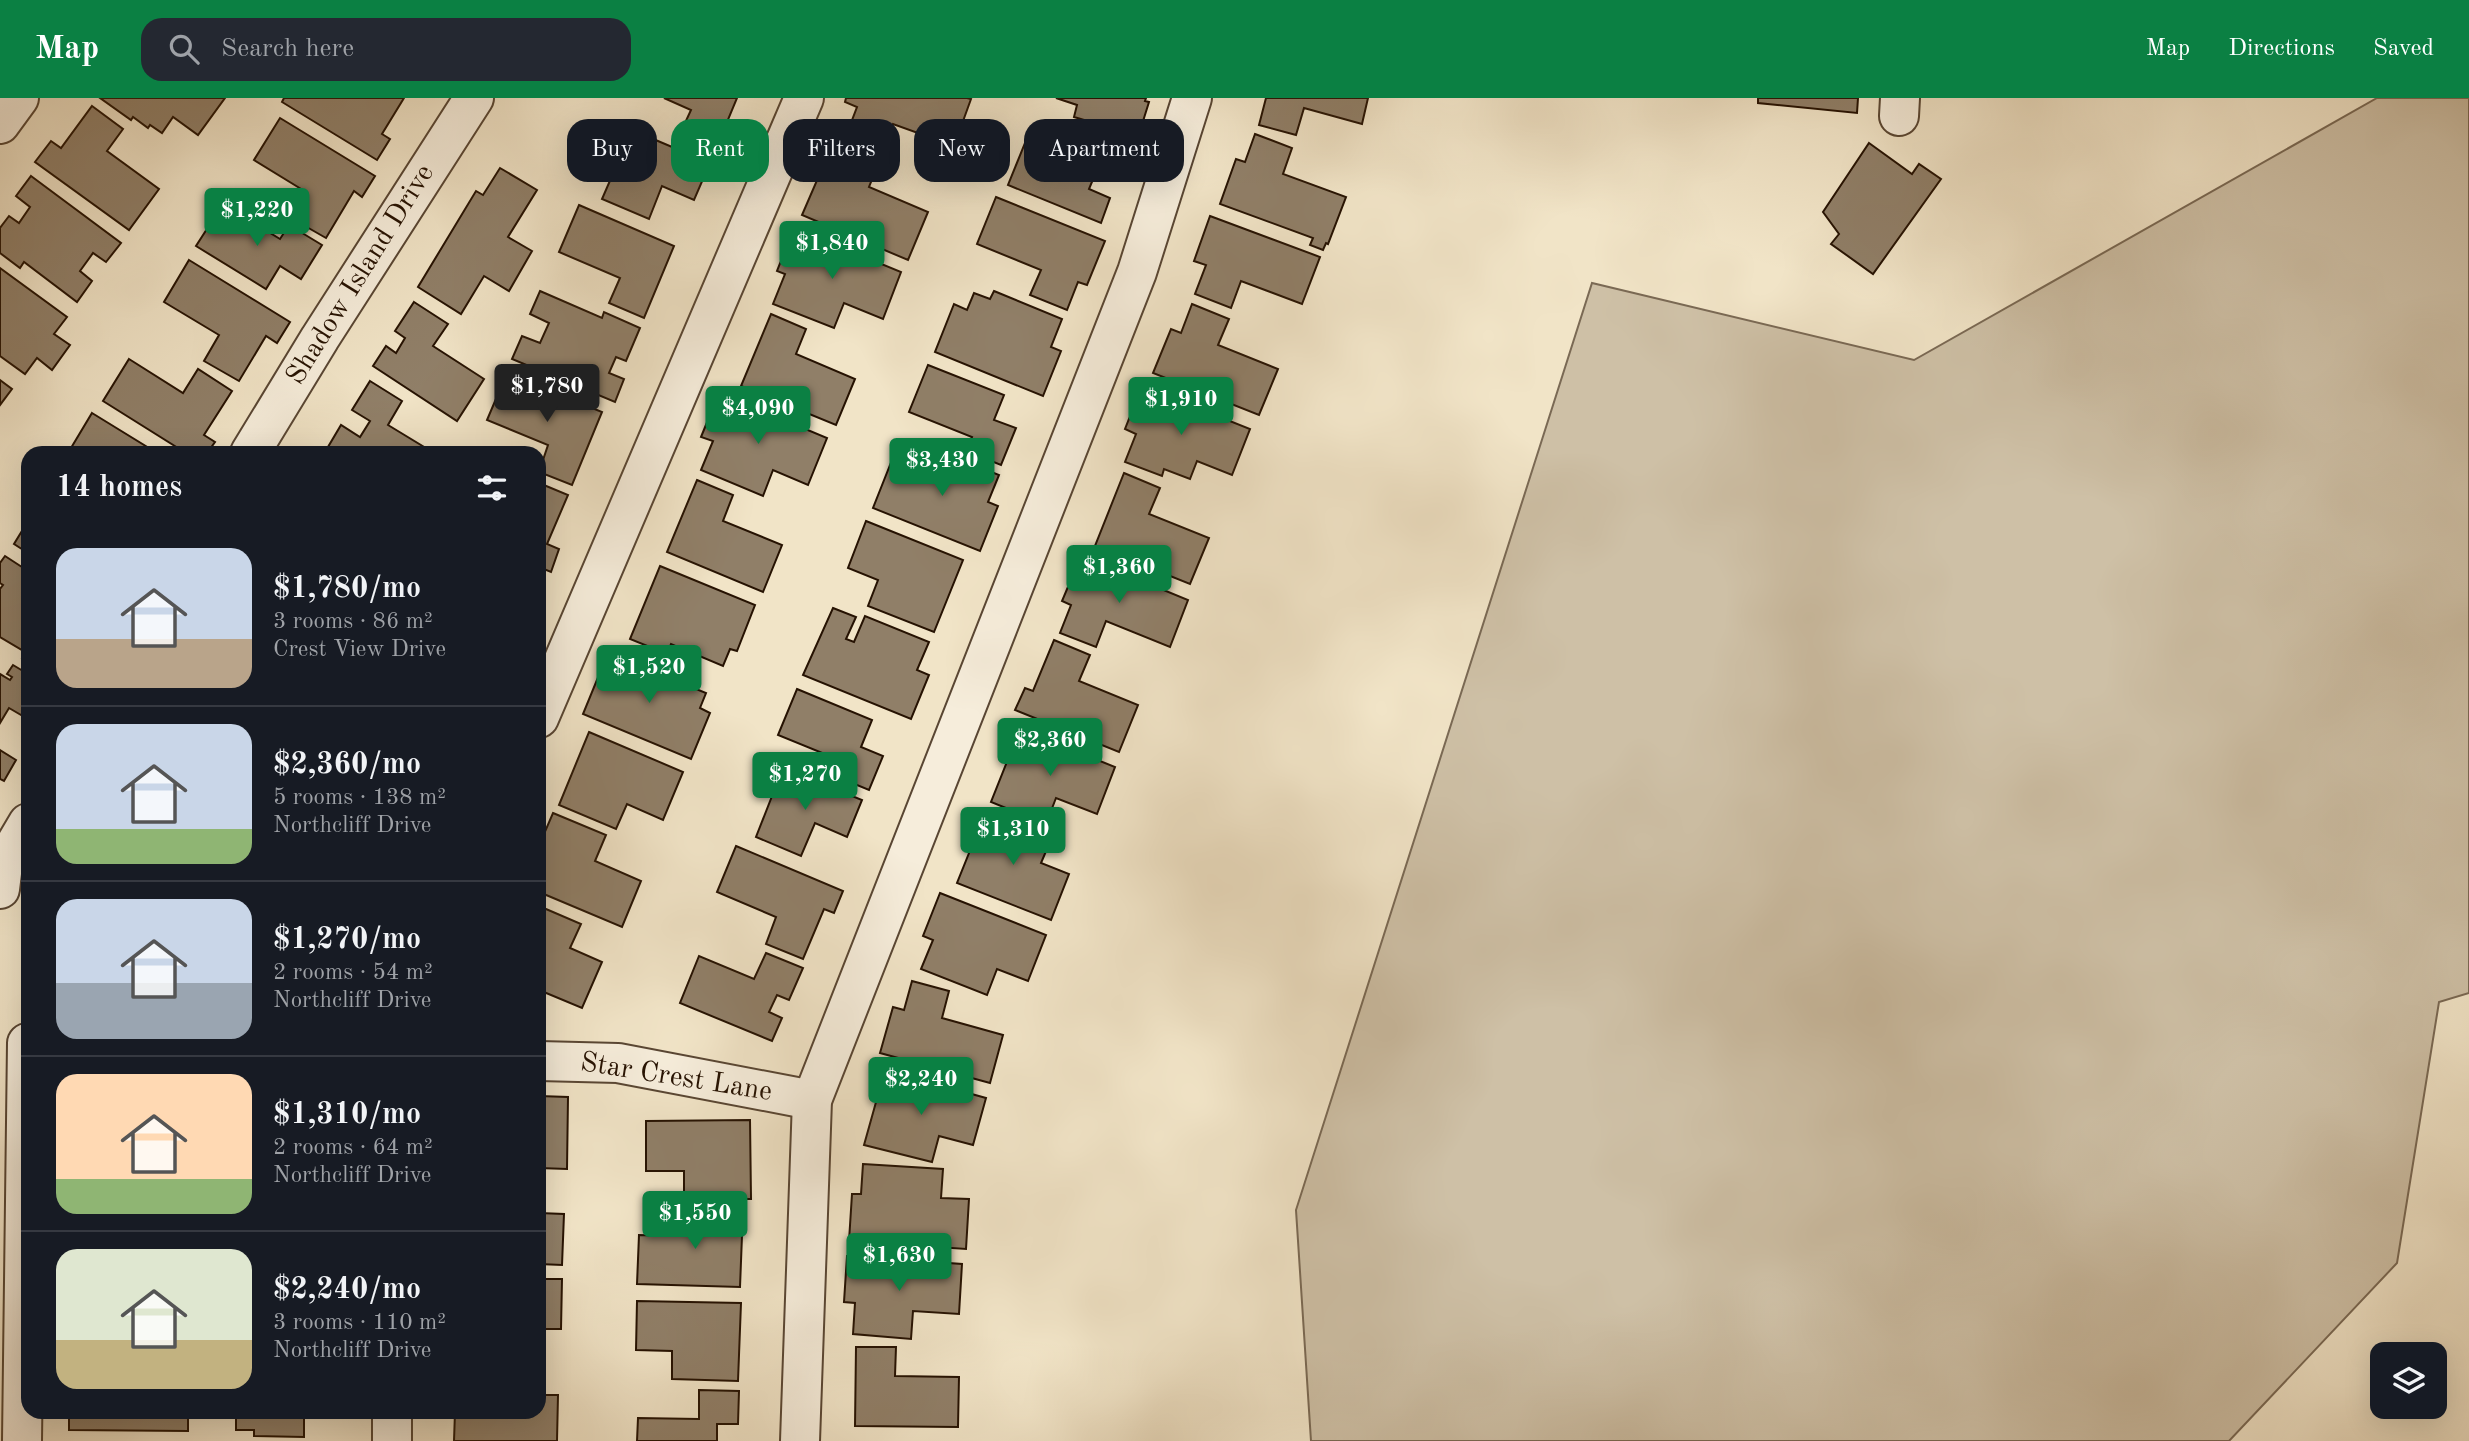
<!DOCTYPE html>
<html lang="en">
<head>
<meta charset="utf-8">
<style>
	body { margin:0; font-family:"Old Standard TT",serif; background:#242831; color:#f1f3f6; height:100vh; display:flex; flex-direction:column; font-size:26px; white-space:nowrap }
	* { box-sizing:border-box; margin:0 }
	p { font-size:23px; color:#9ea1a6 }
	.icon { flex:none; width:38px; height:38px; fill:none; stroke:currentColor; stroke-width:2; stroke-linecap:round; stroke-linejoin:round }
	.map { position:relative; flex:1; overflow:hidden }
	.sheet { position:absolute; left:21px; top:348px; width:525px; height:973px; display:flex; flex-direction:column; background:#171b24; border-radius:21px; box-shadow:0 7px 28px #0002 }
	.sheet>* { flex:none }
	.banner { position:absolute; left:567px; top:21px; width:665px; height:63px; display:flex; gap:14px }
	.controls { position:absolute; left:2370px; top:1244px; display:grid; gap:14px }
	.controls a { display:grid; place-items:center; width:77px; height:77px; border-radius:14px; background:#171b24; box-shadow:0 7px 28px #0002; font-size:35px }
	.price { position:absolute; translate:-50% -60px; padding:0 16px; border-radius:7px; background:#0b8043; color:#fff; font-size:23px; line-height:46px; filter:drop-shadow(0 2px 4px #0008) }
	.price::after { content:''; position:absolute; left:50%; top:42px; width:21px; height:16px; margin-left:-10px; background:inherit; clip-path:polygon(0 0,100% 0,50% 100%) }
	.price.active { background:#222; color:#fff }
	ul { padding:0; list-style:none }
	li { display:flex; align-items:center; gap:21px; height:175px; padding:0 35px }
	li+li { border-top:2px solid #363941 }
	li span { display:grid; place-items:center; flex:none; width:196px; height:140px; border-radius:21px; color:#555 }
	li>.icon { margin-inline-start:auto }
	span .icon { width:84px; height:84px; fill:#fffc; stroke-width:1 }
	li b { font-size:30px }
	h2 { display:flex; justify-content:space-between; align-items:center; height:84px; padding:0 35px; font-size:30px }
	.pill { padding:0 24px; border-radius:21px; background:#171b24; box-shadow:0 7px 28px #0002; font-size:24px; line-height:63px }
	.pill.active { background:#0b8043; color:#fff }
	header { display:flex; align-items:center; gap:42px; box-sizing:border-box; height:98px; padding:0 35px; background:#0b8043; color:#fff }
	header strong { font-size:33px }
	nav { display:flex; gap:38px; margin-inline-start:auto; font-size:24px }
	.search { width:490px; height:63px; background:#242831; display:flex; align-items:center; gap:18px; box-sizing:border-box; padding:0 24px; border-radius:21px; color:#9ea1a6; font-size:26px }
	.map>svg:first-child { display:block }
</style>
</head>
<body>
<header>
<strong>Map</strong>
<div class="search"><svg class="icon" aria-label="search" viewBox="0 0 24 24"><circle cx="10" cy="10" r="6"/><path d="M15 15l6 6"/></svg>Search here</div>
<nav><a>Map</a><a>Directions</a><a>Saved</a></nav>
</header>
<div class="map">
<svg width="2469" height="1343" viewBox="0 0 2469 1343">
	<rect width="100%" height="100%" fill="#f1e4c7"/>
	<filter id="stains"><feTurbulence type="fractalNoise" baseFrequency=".00286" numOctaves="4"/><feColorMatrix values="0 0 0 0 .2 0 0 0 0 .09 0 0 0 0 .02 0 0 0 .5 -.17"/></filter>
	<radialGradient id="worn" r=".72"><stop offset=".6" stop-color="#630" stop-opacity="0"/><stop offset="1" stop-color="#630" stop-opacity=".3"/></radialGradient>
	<path fill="#cec0a6" stroke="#7a6954" stroke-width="2" d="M2377 0H2469V895L2439 904 2397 1165 2229 1343H1311L1296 1112 1592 185 1914 262Z"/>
	<g fill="#907f68" stroke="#261202" stroke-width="2">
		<path d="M100 0H225L198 37 173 19 162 35 150 27 148 30 133 19 131 22Z"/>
		<path d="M284 0H404L382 36 390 41 377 62 282 4Z"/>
		<path d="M664 0H737L715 53 679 38 691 12Z"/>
		<path d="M846 0H967L971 1 954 48 893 26 883 52 846 38 857 9 845 4Z"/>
		<path d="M1056 0H1146L1145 3 1149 4 1139 36 1101 24V27L1074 19 1077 7Z"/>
		<path d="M1266 0H1368L1362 26 1304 10 1296 37 1259 27Z"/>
		<path d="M1758 0H1858L1857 15 1758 5Z"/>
		<path d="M92 8 123 31 107 53 159 91 129 132 35 64 51 43 61 50Z"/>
		<path d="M280 20 375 78 362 99 354 93 326 140 291 120 306 94 254 62Z"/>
		<path d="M632 32 710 65 694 102 662 88 649 121 602 101Z"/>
		<path d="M1094 36 1130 51 1118 82 1096 74 1089 91 1110 100 1101 125 1008 87 1027 40 1083 63Z"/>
		<path d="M1255 36 1292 50 1283 76 1346 99 1328 146 1326 145 1323 152 1310 147 1313 140 1220 106 1236 61 1245 64Z"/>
		<path d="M1869 45 1912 76 1919 66 1941 81 1873 176 1831 146 1839 136 1823 114Z"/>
		<path d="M843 49 879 64 869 89 928 114 908 162 802 117 821 73 831 77Z"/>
		<path d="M500 70 537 92 508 139 532 153 509 193 484 178 461 216 418 189 476 93 483 97Z"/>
		<path d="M31 78 121 145 106 164 93 155 80 173 92 183 77 204 24 164 20 170 0 155V130L9 118 19 125 30 109 16 98Z"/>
		<path d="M996 99 1105 143 1087 187 1078 184 1067 212 1030 197 1041 172 977 146Z"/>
		<path d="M223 106 280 141 289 127 322 147 301 181 280 168 266 191 196 148Z"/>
		<path d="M579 107 674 148 644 220 609 205 620 180 559 154Z"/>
		<path d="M1210 118 1320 159 1302 206 1241 183 1231 210 1195 196 1206 167 1194 163Z"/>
		<path d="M794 130 901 174 883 221 844 205 834 230 773 206 785 176 777 173Z"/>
		<path d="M189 162 290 224 277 245 266 238 239 283 204 263 219 237 164 204Z"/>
		<path d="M0 170 67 219 54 236 70 247 52 272 37 260 25 276 0 258Z"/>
		<path d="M540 193 602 220 604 214 640 230 626 263 616 259 609 275 624 281 615 304 512 261 522 238 540 245 549 225 530 216Z"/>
		<path d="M994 193 1062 221 1051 249 1061 253 1043 298 935 254 954 206 967 212 974 195 990 201Z"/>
		<path d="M414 204 448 226 433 248 484 281 457 323 373 268 386 248 396 255 405 240 395 233Z"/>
		<path d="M1192 206 1229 221 1218 247 1278 271 1259 317 1153 275 1171 231 1181 235Z"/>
		<path d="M771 216 806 231 796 256 855 281 836 327 741 288Z"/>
		<path d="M129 261 183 295 198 271 232 293 204 337 215 344 207 355H186L103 303Z"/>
		<path d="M928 267 1004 297 994 322 1016 330 1001 367 966 353 972 339 909 314Z"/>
		<path d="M507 275 602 314 572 387 539 374 548 347 487 322Z"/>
		<path d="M0 282 12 291 0 307Z"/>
		<path d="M370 283 402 303 388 327 434 355H338L328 349 341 327 360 339 370 323 352 312Z"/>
		<path d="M1142 288 1250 331 1232 377 1197 363 1190 381 1164 371 1162 378 1125 364 1136 336 1125 331Z"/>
		<path d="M719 295 827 340 808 387 773 372 763 398 701 372 713 343 701 339Z"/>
		<path d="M92 315 157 355H68Z"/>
		<path d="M937 352 999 377 988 404 998 408 980 453 873 410 892 362 927 376Z"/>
		<path d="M1124 375 1160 390 1149 416 1209 440 1190 486 1095 448Z"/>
		<path d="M697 382 733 397 723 423 782 447 763 494 667 454Z"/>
		<path d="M539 385 568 397 547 446 559 451 551 474 539 469Z"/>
		<path d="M28 423V455L14 446Z"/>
		<path d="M866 423 963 462 934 534 868 508 878 482 848 470Z"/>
		<path d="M5 458 28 473V564L22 560 25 554 0 539V491L3 487 0 485V465Z"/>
		<path d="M1081 458 1188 502 1170 549 1106 523 1096 549 1060 535 1071 507 1062 503Z"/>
		<path d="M660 468 755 507 737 553 730 551 723 568 671 546 667 556 630 541Z"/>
		<path d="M833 510 856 519 846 541 854 544 865 518 929 544 917 572 929 577 911 621 803 577Z"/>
		<path d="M1054 542 1090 557 1079 583 1138 607 1119 654 1015 612 1025 590 1033 593Z"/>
		<path d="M625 549 662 565 657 575 706 595 700 610 710 615 691 661 583 616 601 572 614 577Z"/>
		<path d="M13 567 28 576V621L9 610 0 625V576L10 582 12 579 7 576Z"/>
		<path d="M797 591 872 622 861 649 883 658 869 692 835 678 842 663 778 637Z"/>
		<path d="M1020 631 1115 669 1097 716 1056 700 1046 726 991 704Z"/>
		<path d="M589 634 683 674 663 722 627 706 616 731 559 707Z"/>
		<path d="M0 652 16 662 4 683 0 681Z"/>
		<path d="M783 670 862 702 847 739 815 725 801 758 756 739Z"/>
		<path d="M986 713 1052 739 1041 765 1069 776 1051 822 957 785Z"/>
		<path d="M553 715 606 737 595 763 641 783 622 829 539 794V742L541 743Z"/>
		<path d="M736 748 843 793 834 815 824 811 803 861 766 846 776 819 717 794Z"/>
		<path d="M940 795 1046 837 1028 883 997 871 987 897 921 871 933 842 923 838Z"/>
		<path d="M539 808 581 826 570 850 602 864 582 910 539 892Z"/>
		<path d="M766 855 803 870 789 902 777 897 769 914 782 920 772 943 680 905 699 858 754 881Z"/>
		<path d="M912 883 949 893 942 920 1003 937 990 985 880 955 893 909 904 912Z"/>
		<path d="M885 972 986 1000 973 1047 939 1038 932 1064 864 1047Z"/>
		<path d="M539 998 568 999 567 1071 539 1070Z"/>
		<path d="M750 1022 751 1101H684V1073H646V1023Z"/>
		<path d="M863 1066 943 1071 941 1100 969 1101 966 1151 849 1143 852 1096H861Z"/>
		<path d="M677 1110 743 1112 740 1189 637 1186 639 1137 676 1138Z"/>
		<path d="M539 1115 564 1116 562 1167 539 1166Z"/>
		<path d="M847 1158 962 1166 959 1216 913 1213 911 1241 853 1236 855 1205 844 1204Z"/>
		<path d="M539 1181H562L561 1231H539Z"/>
		<path d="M637 1203 741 1205 738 1283 672 1281V1253L636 1252Z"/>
		<path d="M856 1249H896L895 1278 959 1279 958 1329 855 1328Z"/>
		<path d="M699 1292 739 1293 738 1326H717V1343H637L638 1320 699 1321Z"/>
		<path d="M539 1297H558L557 1343H454L455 1314H539Z"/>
		<path d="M69 1314H188V1333L69 1332Z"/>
		<path d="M236 1314H304V1339L254 1338V1332H236Z"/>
	</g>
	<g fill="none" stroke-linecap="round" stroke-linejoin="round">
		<g stroke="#594633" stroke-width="42">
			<g id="minor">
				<path d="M1899 18 1900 0"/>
				<path d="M0 26 19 0"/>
				<path d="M250 355 320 240 474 0"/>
				<path d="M539 620 804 0"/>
				<path d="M0 791 3 767 28 725"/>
				<path d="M539 963 618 965 812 1002"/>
				<path d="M22 1343 27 945"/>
				<path d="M392 1343V1314"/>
				<path d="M800 1343 812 1002 1137 174 1192 0"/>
			</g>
		</g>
		<use href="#minor" stroke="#f6eddb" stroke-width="38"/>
	</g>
	<g text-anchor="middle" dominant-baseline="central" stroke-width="5" stroke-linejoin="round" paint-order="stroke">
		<g font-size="28" fill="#261202" stroke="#f6eddb">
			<text transform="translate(361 177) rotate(-58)">Shadow Island Drive</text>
			<text transform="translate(676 980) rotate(9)">Star Crest Lane</text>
		</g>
	</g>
	<rect width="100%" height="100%" filter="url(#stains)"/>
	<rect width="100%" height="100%" fill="url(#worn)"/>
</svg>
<div class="controls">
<a><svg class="icon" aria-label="layers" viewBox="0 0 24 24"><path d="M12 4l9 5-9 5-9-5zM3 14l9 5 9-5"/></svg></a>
</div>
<b class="price" style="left:257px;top:150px">$1,220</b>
<b class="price" style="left:832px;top:183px">$1,840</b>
<b class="price active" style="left:547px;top:326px">$1,780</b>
<b class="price" style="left:1181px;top:339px">$1,910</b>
<b class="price" style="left:758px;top:348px">$4,090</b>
<b class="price" style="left:942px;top:400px">$3,430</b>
<b class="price" style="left:1119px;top:507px">$1,360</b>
<b class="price" style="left:649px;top:607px">$1,520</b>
<b class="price" style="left:1050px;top:680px">$2,360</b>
<b class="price" style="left:805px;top:714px">$1,270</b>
<b class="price" style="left:1013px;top:769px">$1,310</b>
<b class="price" style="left:921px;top:1019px">$2,240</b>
<b class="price" style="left:695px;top:1153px">$1,550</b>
<b class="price" style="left:899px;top:1195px">$1,630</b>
<div class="banner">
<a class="pill">Buy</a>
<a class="pill active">Rent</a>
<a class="pill">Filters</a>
<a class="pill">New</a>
<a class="pill">Apartment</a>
</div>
<section class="sheet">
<h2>14 homes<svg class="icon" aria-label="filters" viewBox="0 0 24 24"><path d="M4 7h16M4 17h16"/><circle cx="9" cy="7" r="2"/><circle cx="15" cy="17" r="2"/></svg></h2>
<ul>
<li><span style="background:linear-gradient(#c9d6e8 65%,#b9a48a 0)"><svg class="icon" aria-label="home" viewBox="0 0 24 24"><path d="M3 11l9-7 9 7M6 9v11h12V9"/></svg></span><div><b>$1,780/mo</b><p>3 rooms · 86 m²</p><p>Crest View Drive</p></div></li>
<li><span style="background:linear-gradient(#c9d6e8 75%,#8fb573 0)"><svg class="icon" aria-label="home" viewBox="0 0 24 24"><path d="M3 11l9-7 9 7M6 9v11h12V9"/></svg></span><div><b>$2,360/mo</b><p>5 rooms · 138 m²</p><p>Northcliff Drive</p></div></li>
<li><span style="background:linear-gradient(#c9d6e8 60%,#9aa5b1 0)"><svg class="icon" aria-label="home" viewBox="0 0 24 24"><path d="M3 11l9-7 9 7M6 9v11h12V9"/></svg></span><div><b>$1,270/mo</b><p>2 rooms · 54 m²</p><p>Northcliff Drive</p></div></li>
<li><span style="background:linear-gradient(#ffd9b3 75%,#8fb573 0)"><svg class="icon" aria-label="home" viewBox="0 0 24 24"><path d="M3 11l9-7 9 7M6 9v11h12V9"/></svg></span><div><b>$1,310/mo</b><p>2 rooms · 64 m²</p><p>Northcliff Drive</p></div></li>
<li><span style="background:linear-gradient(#dfe7d0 65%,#c2b280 0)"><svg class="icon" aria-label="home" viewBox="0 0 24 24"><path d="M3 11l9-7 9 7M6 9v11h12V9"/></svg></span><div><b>$2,240/mo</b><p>3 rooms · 110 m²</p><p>Northcliff Drive</p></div></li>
</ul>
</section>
</div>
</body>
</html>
